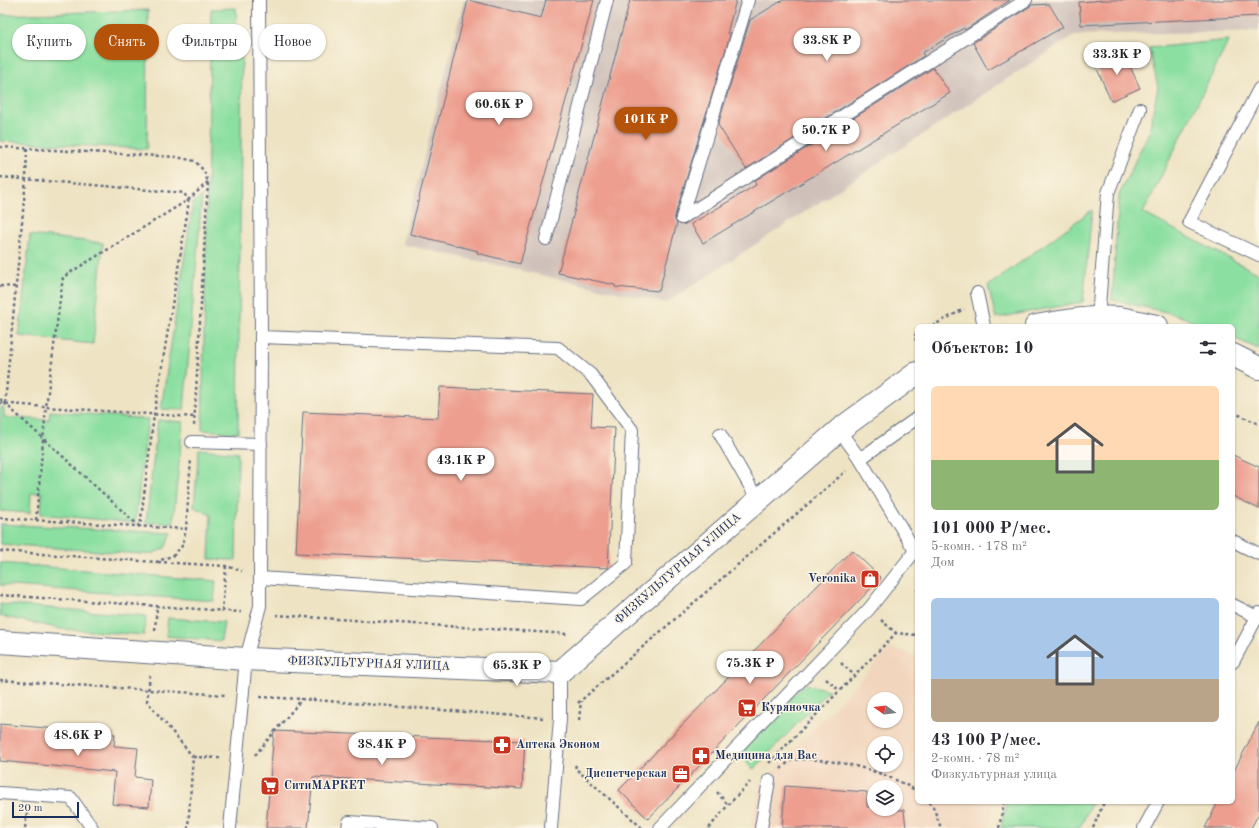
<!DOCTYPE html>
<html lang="ru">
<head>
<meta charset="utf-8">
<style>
	body { margin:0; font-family:"Old Standard TT",serif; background:#f7f7f7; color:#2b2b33; height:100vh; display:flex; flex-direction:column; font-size:15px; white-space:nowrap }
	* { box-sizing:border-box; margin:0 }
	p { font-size:13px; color:#7c7c81 }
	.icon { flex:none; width:22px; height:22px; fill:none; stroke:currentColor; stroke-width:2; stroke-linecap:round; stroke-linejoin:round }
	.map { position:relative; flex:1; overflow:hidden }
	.panel { position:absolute; left:915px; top:324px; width:320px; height:480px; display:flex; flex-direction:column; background:#fff; border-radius:6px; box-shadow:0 1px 3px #0004 }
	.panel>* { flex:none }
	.top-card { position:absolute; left:12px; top:24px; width:380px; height:36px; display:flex; gap:8px }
	.needle { width:26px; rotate:284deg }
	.controls { position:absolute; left:867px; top:692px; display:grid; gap:8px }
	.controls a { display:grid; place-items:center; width:36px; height:36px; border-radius:50%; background:#fff; box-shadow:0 1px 3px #0004; font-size:20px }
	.scale { position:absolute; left:12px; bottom:10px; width:67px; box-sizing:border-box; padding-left:4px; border:2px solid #1b2f5e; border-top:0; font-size:11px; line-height:14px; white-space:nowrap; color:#1b2f5e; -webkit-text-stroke:3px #fcf5e5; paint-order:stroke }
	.price { position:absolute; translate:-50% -34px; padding:0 9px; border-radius:14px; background:#fff; color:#222; font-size:13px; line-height:26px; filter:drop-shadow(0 1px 2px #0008) }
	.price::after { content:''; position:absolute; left:50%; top:24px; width:12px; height:9px; margin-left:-6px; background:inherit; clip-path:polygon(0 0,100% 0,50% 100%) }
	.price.current { background:#b45309; color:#fff }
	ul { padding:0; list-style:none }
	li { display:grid; align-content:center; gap:8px; height:212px; padding:0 16px }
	li span { display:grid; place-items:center; height:124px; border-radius:6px; color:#555 }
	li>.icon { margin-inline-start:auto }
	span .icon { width:72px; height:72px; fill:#fffc; stroke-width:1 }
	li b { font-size:17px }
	h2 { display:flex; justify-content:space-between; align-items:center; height:48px; padding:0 16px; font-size:17px }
	.chip { padding:0 14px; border-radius:18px; background:#fff; box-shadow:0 1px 3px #0004; font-size:14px; line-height:36px }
	.chip.current { background:#b45309; color:#fff }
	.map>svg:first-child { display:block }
</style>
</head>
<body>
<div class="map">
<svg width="1259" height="828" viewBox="0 0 1259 828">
	<rect width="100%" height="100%" fill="#fcf5e5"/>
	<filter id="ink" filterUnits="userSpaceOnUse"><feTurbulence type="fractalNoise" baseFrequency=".025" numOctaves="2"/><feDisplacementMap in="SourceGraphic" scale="8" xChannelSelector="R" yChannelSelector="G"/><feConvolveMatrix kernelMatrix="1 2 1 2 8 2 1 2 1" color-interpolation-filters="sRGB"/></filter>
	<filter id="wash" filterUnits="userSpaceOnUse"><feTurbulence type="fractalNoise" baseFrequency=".012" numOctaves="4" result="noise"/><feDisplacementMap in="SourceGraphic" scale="16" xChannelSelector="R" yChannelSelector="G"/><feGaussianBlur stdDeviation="0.9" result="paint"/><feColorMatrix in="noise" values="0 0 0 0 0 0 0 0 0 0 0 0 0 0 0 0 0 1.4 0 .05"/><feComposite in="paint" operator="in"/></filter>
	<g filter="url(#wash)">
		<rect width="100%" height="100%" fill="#eee3c3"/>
		<path fill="#f2d5bd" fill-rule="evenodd" d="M891 648 917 656V802H994L989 828H751L761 784ZM874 699H896V721H874ZM874 743H896V765H874ZM874 787H896V809H874Z"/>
		<path fill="#cfc1ba" d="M464 0H1259V31L1074 35 666 303 402 244Z"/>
		<g fill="#8bdfa0" stroke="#53877f">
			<path d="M236 8 237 40 242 44 238 433 202 430 211 9Z"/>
			<path d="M148 10 147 149 0 141V15Z"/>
			<path d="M1229 40 1143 213 1259 274V349L1233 338V326H1204L1175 314 1112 300 1119 195 1149 132 1158 87 1149 48Z"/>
			<path d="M202 196 184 410 161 409 193 203Z"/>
			<path d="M1092 210 1083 302 996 318 988 286Z"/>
			<path d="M30 235 103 243 93 344 19 336Z"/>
			<path d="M0 407H4V417L49 420 50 411 148 419 135 523 41 514 42 493H31L30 513 0 511Z"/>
			<path d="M158 420 183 422 173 523H146Z"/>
			<path d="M199 449 238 453 236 560 209 559 211 515 194 507Z"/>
			<path d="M0 524 172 533 165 548 152 554H140L0 544Z"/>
			<path d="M0 563 216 581 214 601 0 585Z"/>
			<path d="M0 604 146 616 144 635 62 629 0 616Z"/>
			<path d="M168 618 224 622 221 641 166 636Z"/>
			<path d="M805 684 829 690 753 770 737 751Z"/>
			<path d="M1007 802H1092L1080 828H1001Z"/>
		</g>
		<g id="blocks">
			<g fill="#ed9e8e">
				<path d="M468 0 541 18 546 0H594L520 264 477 253 478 251 410 234Z"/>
				<path d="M630 0H736L727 34 731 32 675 216V220L677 223 659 291 615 287V285L558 273Z"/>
				<path d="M783 0H1010L965 30 964 28 922 53 924 56 746 169 718 125 750 20Z"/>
				<path d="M1105 0H1259V16L1081 25 1079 2Z"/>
				<path d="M1049 4 1063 27 988 70 973 43 1032 5Z"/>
				<path d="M1123 51 1140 88 1111 101 1095 64Z"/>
				<path d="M933 68 950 93 703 243 691 224 756 185 754 181Z"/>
				<path d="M440 387 593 394 591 427 615 428 608 568 296 553 303 412 438 418Z"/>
				<path d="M1233 455 1259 467V509L1233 496Z"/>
				<path d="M852 550 881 578 648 819 619 790Z"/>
				<path d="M1259 722V813L1251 828H1205L1218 802H1233V773Z"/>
				<path d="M0 724 115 734 114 746 138 748 135 777 151 779 149 807 112 804 115 772 0 761Z"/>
				<path d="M274 731 525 741 522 789 313 777 308 828H266Z"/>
				<path d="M785 786 867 792V807H874V809L904 810 906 828H782Z"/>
			</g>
		</g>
	</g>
	<g filter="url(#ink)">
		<use href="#blocks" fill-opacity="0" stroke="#656e81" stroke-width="1"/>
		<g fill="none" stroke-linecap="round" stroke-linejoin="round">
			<g stroke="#656e81" stroke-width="14">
				<g id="lane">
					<path d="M259 0 261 337 260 578 581 599 626 563 632 430 591 375 558 348 261 337"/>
					<path d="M1259 89 1189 222 1259 255"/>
					<path d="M682 218 1026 0"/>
					<path d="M682 218 748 0"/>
					<path d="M546 239 607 0"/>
					<path d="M977 293 984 326"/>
					<path d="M1098 318 1108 193 1140 109"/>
					<path d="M839 430 860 459 915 551 917 550"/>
					<path d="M720 434 758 500"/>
					<path d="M192 442 261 444"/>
					<path d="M860 459 917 418"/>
					<path d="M1233 541 1259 554"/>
					<path d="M1233 605 1257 617 1259 613"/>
					<path d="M1233 662 1257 617"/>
					<path d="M0 793 71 798 92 828"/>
					<path d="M230 828 246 659 260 606V578"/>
					<path d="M348 828 349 822 432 828"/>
					<path d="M551 828 560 719V672"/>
					<path d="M660 828 869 609 915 551"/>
					<path d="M761 828 769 780"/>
					<path d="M1144 828 1158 802"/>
				</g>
			</g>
			<g stroke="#656e81" stroke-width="24">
				<g id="street">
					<path d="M1036 326C1063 321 1093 316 1120 318 1132 320 1145 324 1157 326"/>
					<path d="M1233 355 1259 368"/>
					<path d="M0 642 246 659 560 672 839 430 917 373"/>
				</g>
			</g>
			<g stroke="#656e81" stroke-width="2.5" stroke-dasharray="3 3" stroke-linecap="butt">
				<path d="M0 147 176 157 195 161 204 171 208 182 194 426"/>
				<path d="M0 177 184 193 188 200V208L154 415 140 527"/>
				<path d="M0 286 16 287"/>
				<path d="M932 326 964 309"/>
				<path d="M917 334 914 336 917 342"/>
				<path d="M0 399 140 527"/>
				<path d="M0 403 46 407 63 277 188 200 208 182"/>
				<path d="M5 403 26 179 27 148"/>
				<path d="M1233 412 1259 424"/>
				<path d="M0 518 186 529"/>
				<path d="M36 520 46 407 194 417"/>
				<path d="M0 551 156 562 174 555 182 546 186 529 191 459"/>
				<path d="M158 562 226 566 242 571"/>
				<path d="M917 590V591"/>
				<path d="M0 595 241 612"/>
				<path d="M222 611 226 566"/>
				<path d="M276 615 568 634"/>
				<path d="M881 620 896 633"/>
				<path d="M155 630 157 606"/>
				<path d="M841 663 854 675"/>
				<path d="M150 675 147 701 193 757 188 828"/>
				<path d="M826 679 839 690"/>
				<path d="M0 680 225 695"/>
				<path d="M260 697 302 699"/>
				<path d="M578 703 846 471"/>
				<path d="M579 720 581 701"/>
				<path d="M255 755 302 699 543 718"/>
				<path d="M193 757 220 758"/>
				<path d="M769 763 896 633 917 635"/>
				<path d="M576 765 575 768 642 828"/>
				<path d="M781 769C783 767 787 763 790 761 798 758 810 759 818 760 853 763 886 773 917 791"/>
				<path d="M717 792 728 805"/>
				<path d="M929 802 934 809 941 828"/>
				<path d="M25 828 27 813"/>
				<path d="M709 828 728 805 750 782"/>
				<path d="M999 828 1004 802"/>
				<path d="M1093 828 1104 802"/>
			</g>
			<use href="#lane" stroke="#fff" stroke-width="12"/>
			<use href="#street" stroke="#fff" stroke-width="22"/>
		</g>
	</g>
	<defs>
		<g id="shop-square" transform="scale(1)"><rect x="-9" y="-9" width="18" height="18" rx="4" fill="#c8321e" stroke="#fcf5e5"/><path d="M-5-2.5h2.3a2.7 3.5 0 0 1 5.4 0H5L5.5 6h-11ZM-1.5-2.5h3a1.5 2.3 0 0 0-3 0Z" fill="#fff"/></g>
		<g id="supermarket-square" transform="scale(1)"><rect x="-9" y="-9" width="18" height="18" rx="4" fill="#c8321e" stroke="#fcf5e5"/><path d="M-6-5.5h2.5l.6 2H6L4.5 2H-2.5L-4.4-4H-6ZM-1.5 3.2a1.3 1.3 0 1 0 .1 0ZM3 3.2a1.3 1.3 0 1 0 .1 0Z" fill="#fff"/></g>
		<g id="pharmacy-square" transform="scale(1)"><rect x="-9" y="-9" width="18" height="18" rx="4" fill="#c8321e" stroke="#fcf5e5"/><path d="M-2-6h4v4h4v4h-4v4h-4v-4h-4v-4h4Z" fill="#fff"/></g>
		<g id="office-square" transform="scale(1)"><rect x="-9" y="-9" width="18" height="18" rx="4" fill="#c8321e" stroke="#fcf5e5"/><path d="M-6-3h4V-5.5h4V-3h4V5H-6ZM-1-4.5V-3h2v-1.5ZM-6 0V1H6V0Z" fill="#fff"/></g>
	</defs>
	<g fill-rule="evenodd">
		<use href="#shop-square" x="870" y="579"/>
		<use href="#supermarket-square" x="747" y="708"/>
		<use href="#pharmacy-square" x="502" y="745"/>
		<use href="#pharmacy-square" x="701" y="756"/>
		<use href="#office-square" x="681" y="774"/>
		<use href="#supermarket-square" x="270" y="786"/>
	</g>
	<g text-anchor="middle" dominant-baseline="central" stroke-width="3" stroke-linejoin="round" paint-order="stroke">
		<g font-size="12" fill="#1b2f5e" stroke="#fcf5e5">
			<text transform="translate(678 569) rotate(-41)">ФИЗКУЛЬТУРНАЯ УЛИЦА</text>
			<text transform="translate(369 664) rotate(2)">ФИЗКУЛЬТУРНАЯ УЛИЦА</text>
		</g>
		<g font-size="12" font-weight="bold" fill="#1b2f5e" stroke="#fcf5e5" text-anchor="start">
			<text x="856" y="579" text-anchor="end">Veronika</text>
			<text x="761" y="708">Куряночка</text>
			<text x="516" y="745">Аптека Эконом</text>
			<text x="715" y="756">Медицина для Вас</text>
			<text x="667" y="774" text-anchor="end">Диспетчерская</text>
			<text x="284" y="786">СитиМАРКЕТ</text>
		</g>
	</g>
</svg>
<div class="controls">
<a><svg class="needle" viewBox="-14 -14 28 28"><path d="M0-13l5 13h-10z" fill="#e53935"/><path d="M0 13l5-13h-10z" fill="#7c7c81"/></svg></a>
<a><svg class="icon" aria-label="locate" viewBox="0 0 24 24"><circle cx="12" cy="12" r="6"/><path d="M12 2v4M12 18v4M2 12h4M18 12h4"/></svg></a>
<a><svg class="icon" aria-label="layers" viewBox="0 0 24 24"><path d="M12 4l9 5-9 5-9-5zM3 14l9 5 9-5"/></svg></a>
</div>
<div class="scale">20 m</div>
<b class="price" style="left:827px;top:62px">33.8K ₽</b>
<b class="price" style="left:1117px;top:76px">33.3K ₽</b>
<b class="price" style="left:499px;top:126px">60.6K ₽</b>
<b class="price current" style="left:646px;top:141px">101K ₽</b>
<b class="price" style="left:826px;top:152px">50.7K ₽</b>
<b class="price" style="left:461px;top:482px">43.1K ₽</b>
<b class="price" style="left:750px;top:685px">75.3K ₽</b>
<b class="price" style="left:517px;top:687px">65.3K ₽</b>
<b class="price" style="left:78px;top:757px">48.6K ₽</b>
<b class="price" style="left:382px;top:766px">38.4K ₽</b>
<div class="top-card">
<a class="chip">Купить</a>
<a class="chip current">Снять</a>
<a class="chip">Фильтры</a>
<a class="chip">Новое</a>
</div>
<section class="panel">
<h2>Объектов: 10<svg class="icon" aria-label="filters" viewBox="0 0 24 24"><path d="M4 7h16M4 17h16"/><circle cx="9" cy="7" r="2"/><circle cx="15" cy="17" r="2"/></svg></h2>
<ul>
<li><span style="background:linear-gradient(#ffd9b3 60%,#8fb573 0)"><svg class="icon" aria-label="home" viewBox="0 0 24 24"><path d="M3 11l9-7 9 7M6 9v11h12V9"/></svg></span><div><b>101 000 ₽/мес.</b><p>5-комн. · 178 m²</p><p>Дом</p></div></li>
<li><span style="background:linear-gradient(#a9c7e8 65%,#b9a48a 0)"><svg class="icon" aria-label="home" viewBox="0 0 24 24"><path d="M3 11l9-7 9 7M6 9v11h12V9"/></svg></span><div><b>43 100 ₽/мес.</b><p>2-комн. · 78 m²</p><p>Физкультурная улица</p></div></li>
</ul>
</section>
</div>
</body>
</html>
